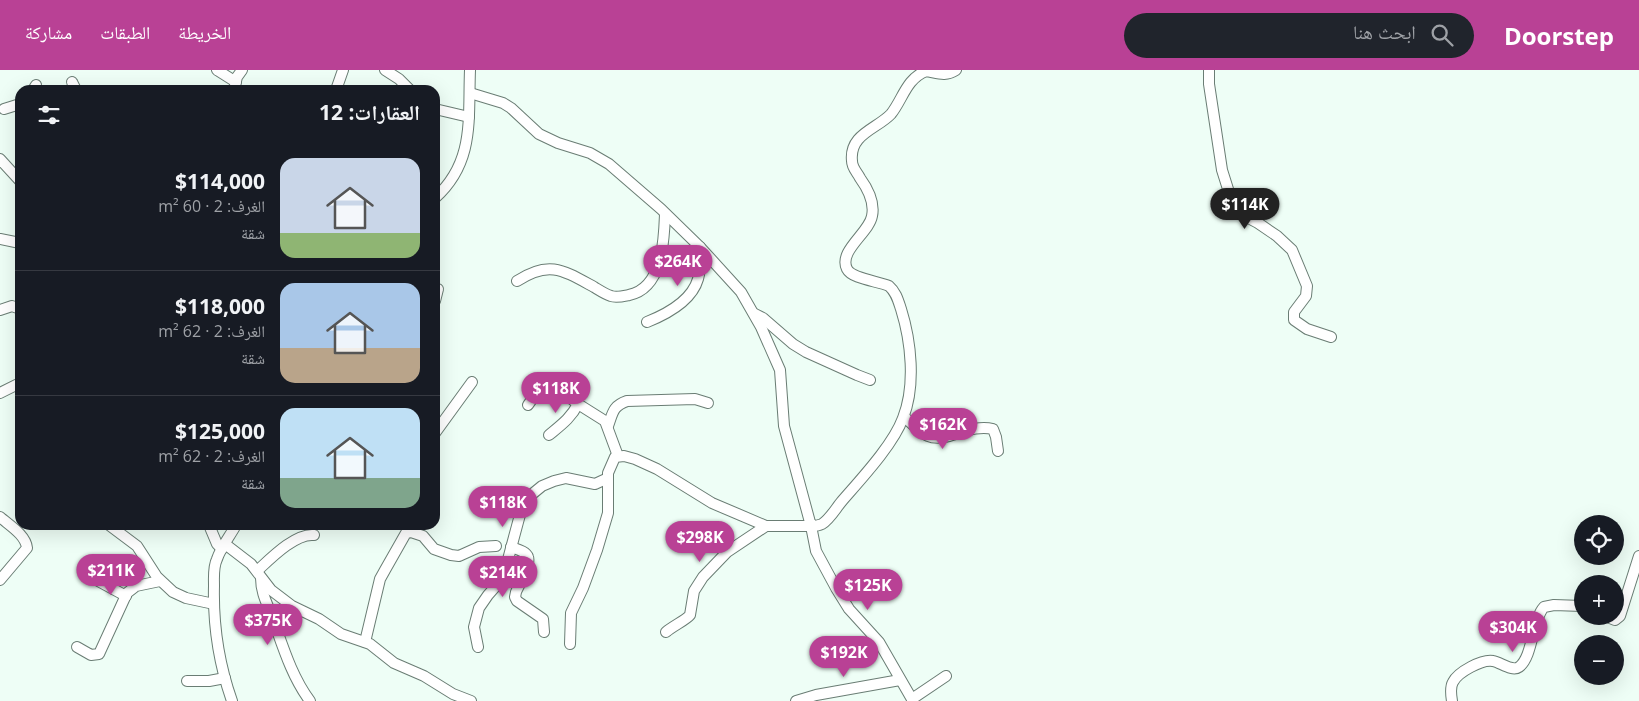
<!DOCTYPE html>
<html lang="ar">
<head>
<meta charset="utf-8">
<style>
	body { margin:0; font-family:"Open Sans","Noto Naskh Arabic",sans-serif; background:#20242c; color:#f1f3f6; direction:rtl; height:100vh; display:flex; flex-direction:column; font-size:19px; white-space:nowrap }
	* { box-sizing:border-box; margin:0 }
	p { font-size:16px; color:#9ea1a6 }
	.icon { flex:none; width:28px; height:28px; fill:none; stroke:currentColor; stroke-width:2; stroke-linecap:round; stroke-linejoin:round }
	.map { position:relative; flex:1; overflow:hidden; direction:ltr }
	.drawer { position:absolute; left:15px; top:15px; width:425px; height:445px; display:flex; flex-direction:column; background:#171b24; border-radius:15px; box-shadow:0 5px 20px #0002; direction:rtl }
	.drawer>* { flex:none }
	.fabs { position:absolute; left:1574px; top:445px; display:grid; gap:10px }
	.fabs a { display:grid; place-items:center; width:50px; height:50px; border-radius:50%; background:#171b24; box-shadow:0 5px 20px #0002; font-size:25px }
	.price { position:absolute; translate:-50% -42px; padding:0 11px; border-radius:18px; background:#b94195; color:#fff; font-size:16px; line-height:32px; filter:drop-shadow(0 1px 2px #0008) }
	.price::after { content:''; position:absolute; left:50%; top:30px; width:15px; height:11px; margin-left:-8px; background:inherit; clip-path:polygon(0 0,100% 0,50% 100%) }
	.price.active { background:#222; color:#fff }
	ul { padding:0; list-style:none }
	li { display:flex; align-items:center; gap:15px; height:125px; padding:0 20px }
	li+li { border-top:1px solid #363941 }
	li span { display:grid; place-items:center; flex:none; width:140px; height:100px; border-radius:15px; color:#555 }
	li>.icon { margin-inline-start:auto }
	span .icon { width:60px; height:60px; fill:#fffc; stroke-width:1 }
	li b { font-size:21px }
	h2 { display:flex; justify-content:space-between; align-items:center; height:60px; padding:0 20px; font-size:21px }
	header { display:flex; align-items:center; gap:30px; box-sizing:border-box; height:70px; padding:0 25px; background:#b94195; color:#fff }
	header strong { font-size:24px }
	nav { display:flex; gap:28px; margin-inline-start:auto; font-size:18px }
	.search { width:350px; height:45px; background:#20242c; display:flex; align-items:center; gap:12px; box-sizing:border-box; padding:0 18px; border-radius:28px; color:#9ea1a6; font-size:19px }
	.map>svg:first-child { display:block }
</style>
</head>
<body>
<header>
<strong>Doorstep</strong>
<div class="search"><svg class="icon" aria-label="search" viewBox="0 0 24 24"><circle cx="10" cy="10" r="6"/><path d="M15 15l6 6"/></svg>ابحث هنا</div>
<nav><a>الخريطة</a><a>الطبقات</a><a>مشاركة</a></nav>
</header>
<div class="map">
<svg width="1639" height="631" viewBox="0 0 1639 631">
	<rect width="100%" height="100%" fill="#eefef6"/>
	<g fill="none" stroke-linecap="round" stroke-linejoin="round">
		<g stroke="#6a7d74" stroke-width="12">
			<g id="minor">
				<path d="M217 0 236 12"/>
				<path d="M385 0 399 9 410 20"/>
				<path d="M1209 0V14L1222 100 1233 135 1239 143 1258 153 1277 166 1292 180 1307 216 1306 226 1294 242V250L1307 259 1331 267"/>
				<path d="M72 12 76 20"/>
				<path d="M33 20 36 15"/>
				<path d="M234 20 237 7 242 0"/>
				<path d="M336 20 343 0"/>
				<path d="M470 23 503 33 511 38 539 64 558 73 590 83 609 94 661 139 700 177 741 222 761 257 780 300 784 356 811 456C815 456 818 456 822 454 830 449 836 438 842 431 861 409 893 375 903 348 916 315 911 271 901 239 898 230 896 222 889 216 878 211 852 209 847 199 838 181 869 163 872 146 875 132 868 119 860 108 857 102 852 98 852 91 849 64 877 59 891 44 903 29 906 9 926 1 938 3 945 7 956 0"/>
				<path d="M4 39 20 34"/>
				<path d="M435 39 469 47"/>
				<path d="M0 89 20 111"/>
				<path d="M435 128C475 92 468 49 470 0"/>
				<path d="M0 169 20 173"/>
				<path d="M517 211C549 190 563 200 594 217 599 220 605 224 611 226 616 228 624 226 629 225 663 218 664 170 665 144"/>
				<path d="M435 231 438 219"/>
				<path d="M0 240 12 236 20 239"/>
				<path d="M755 244 763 248 793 274 806 282 857 305 870 310"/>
				<path d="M647 252C667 244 692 230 698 209 701 199 700 187 700 177"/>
				<path d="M0 323 20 313"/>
				<path d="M528 335 546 309 551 310 556 317 578 334 605 351 618 386"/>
				<path d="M904 347C912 353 919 362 928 366 946 374 969 353 993 359L996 367 998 381"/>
				<path d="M608 356C613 342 613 336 627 331L695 329 708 333"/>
				<path d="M435 363 472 312"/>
				<path d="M549 365C561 355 571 348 578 334"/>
				<path d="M0 447C9 455 26 465 27 478L0 510"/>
				<path d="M109 455 137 476 157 507 173 522 186 528 214 534"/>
				<path d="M209 455 217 474 222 479"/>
				<path d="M225 474 251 494 271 520 292 536 319 549 341 564 370 574 394 593 424 606 453 624 471 631"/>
				<path d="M511 477C516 479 526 481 528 487 531 494 519 515 516 522L515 527 517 531 543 549 544 562"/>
				<path d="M257 501C270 489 295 463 314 465"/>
				<path d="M91 507 126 526"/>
				<path d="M261 508C261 524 268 535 273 549 283 577 292 607 310 631"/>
				<path d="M1605 546 1615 550 1620 546 1639 486"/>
				<path d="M666 562C673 556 686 550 690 545L694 521 703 507 727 482 766 456"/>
				<path d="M365 572 380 509 385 500 406 463 411 462 423 466 434 479 451 485 459 486 479 477 496 476"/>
				<path d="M570 574 571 543 583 518 597 480 608 443V403L615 387 624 386 635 389 657 399 712 433 766 456H811L816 481 836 518 849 539 879 572 913 631"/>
				<path d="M77 577 91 585 99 584 127 523 136 516 160 511"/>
				<path d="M478 577 474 557 479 538 488 525 503 508 521 441 531 425 542 416 554 411 566 408 595 414 608 408"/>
				<path d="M187 611H209L225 608"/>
				<path d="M912 629 946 606"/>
				<path d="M232 631C219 594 213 556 214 516 214 507 213 497 217 489 221 477 230 466 236 455"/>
				<path d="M796 631 816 625 900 610"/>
				<path d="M1452 631C1451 625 1450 617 1453 612 1458 602 1482 589 1493 591 1500 592 1512 602 1519 597 1533 587 1532 550 1544 537L1554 535 1582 536"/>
			</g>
		</g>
		<use href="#minor" stroke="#fff" stroke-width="10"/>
	</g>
</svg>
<div class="fabs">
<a><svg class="icon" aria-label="locate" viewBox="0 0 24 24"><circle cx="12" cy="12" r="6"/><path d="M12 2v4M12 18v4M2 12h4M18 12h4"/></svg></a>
<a>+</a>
<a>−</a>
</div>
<b class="price active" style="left:1245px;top:160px">$114K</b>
<b class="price" style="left:678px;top:217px">$264K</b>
<b class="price" style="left:556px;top:344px">$118K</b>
<b class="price" style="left:943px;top:380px">$162K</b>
<b class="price" style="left:503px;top:458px">$118K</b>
<b class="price" style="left:700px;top:493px">$298K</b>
<b class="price" style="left:111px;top:526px">$211K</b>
<b class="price" style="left:503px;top:528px">$214K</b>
<b class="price" style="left:868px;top:541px">$125K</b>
<b class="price" style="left:268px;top:576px">$375K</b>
<b class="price" style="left:1513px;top:583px">$304K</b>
<b class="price" style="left:844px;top:608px">$192K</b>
<section class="drawer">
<h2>العقارات: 12<svg class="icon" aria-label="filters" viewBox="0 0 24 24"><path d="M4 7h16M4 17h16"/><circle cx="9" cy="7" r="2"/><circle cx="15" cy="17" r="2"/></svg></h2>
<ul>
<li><span style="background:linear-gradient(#c9d6e8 75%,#8fb573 0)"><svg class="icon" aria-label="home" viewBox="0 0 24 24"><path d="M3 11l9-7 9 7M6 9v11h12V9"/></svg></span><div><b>$114,000</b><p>الغرف: 2 · 60 m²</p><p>شقة</p></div></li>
<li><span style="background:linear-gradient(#a9c7e8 65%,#b9a48a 0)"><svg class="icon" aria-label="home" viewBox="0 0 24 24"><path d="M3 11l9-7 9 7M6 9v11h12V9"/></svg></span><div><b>$118,000</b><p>الغرف: 2 · 62 m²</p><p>شقة</p></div></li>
<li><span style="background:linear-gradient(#bfe0f5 70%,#7fa58c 0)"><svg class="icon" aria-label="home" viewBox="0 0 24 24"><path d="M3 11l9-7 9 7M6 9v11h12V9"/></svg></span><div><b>$125,000</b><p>الغرف: 2 · 62 m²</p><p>شقة</p></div></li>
</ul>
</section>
</div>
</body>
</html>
